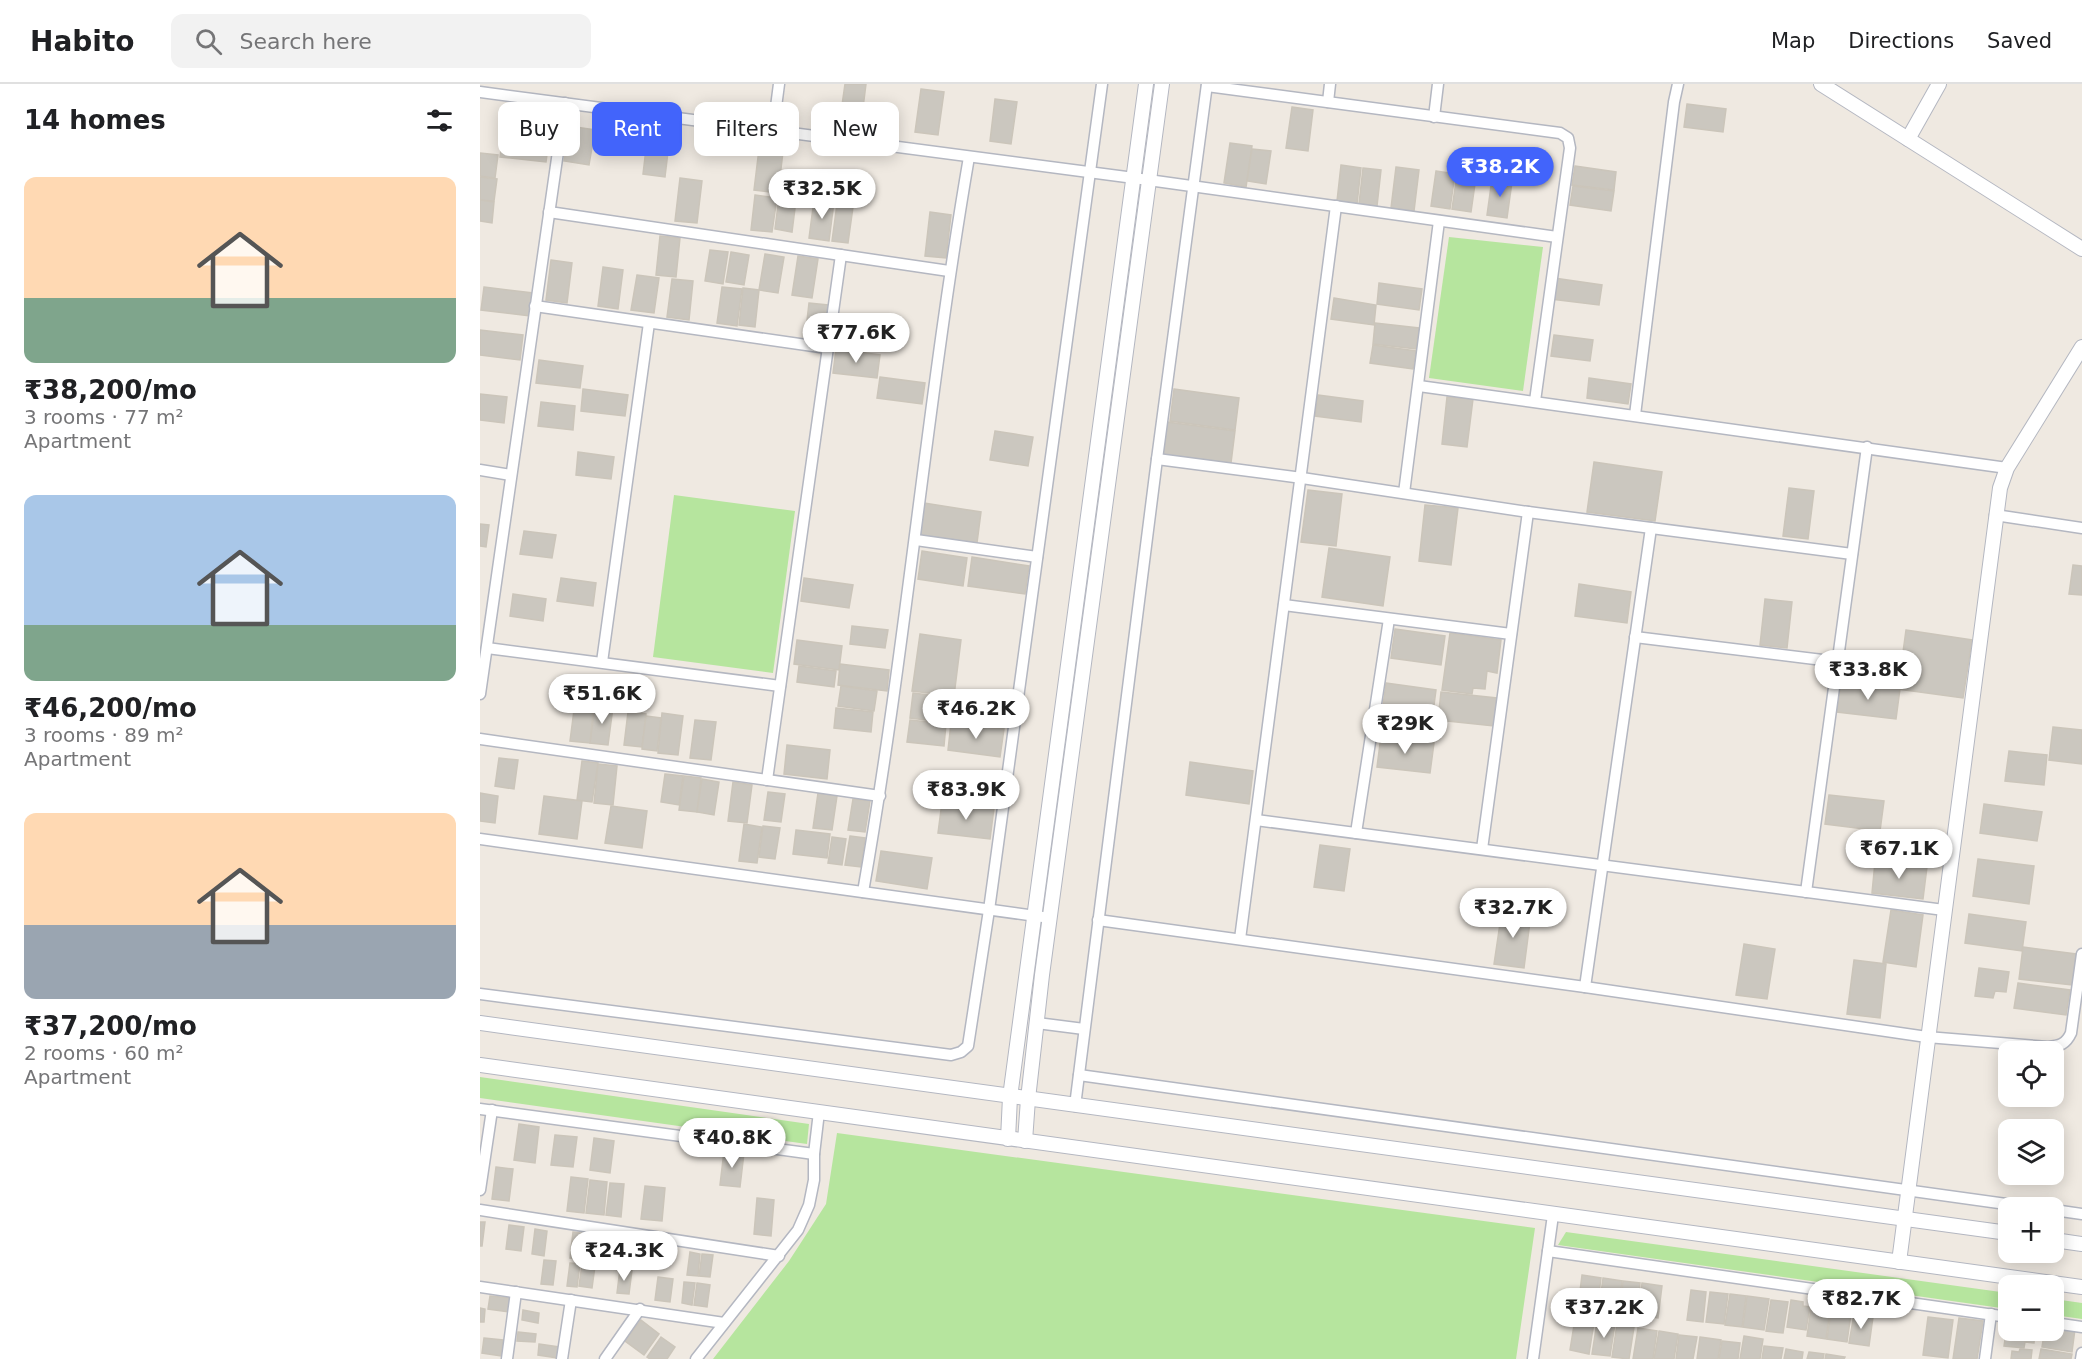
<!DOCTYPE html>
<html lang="en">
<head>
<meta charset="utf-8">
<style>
	body { margin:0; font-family:"DejaVu Sans",sans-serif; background:#f2f2f2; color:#202124; height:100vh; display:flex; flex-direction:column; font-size:22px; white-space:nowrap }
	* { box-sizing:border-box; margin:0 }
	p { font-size:20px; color:#757577 }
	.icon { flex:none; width:33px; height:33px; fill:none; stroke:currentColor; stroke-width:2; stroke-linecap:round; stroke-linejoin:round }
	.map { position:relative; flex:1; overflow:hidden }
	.panel { display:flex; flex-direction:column; background:#fff; width:480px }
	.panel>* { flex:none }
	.banner { position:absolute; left:18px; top:18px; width:570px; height:54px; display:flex; gap:12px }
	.buttons { position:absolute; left:1518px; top:957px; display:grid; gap:12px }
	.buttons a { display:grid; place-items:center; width:66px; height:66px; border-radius:12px; background:#fff; box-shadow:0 3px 15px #0003; font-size:30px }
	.price { position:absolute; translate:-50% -51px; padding:0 14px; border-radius:21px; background:#fff; color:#222; font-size:20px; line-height:39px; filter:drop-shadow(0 2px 3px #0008) }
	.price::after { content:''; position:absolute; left:50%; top:36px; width:18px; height:14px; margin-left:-9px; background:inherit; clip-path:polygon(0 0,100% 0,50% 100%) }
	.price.selected { background:#4264fb; color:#fff }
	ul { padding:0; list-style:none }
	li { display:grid; align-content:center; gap:12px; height:318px; padding:0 24px }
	li span { display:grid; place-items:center; height:186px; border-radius:12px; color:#555 }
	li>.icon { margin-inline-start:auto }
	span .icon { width:108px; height:108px; fill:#fffc; stroke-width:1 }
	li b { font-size:26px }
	h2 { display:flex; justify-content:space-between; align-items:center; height:72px; padding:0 24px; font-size:26px }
	.pill { padding:0 21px; border-radius:12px; background:#fff; box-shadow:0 3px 15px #0003; font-size:21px; line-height:54px }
	.pill.selected { background:#4264fb; color:#fff }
	header { display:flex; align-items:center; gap:36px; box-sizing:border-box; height:84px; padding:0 30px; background:#fff; border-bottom:2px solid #e0e0e0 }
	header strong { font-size:28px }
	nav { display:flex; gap:33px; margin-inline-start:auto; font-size:21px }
	.search { width:420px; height:54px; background:#f2f2f2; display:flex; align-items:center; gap:15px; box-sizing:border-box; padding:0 21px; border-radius:12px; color:#757577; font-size:22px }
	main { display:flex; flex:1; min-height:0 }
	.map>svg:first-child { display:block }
</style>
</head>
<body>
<header>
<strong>Habito</strong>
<div class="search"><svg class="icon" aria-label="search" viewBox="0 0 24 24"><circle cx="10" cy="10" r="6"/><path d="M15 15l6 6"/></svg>Search here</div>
<nav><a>Map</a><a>Directions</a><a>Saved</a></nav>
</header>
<main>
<section class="panel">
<h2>14 homes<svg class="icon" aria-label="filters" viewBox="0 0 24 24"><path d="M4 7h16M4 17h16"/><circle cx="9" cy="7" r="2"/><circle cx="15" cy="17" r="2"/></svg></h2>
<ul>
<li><span style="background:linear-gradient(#ffd9b3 65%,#7fa58c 0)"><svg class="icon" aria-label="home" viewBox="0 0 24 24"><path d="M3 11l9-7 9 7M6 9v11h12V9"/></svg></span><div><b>₹38,200/mo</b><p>3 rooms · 77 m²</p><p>Apartment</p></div></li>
<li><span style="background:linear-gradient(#a9c7e8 70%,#7fa58c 0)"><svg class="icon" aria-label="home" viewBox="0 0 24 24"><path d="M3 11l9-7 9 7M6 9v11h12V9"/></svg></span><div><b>₹46,200/mo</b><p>3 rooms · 89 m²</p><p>Apartment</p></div></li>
<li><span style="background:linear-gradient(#ffd9b3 60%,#9aa5b1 0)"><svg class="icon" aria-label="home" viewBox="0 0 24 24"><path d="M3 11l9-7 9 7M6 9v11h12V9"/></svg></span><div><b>₹37,200/mo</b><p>2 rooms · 60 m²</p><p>Apartment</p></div></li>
</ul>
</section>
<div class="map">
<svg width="1602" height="1275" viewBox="0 0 1602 1275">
	<rect width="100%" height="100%" fill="#efe9e1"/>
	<g fill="#b6e59e">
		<path d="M969 153 1063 163 1043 307 949 294Z"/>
		<path d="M194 411 315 427 293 589 173 573Z"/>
		<path d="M0 993 329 1040 327 1060 0 1014Z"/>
		<path d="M357 1049 1055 1144 1036 1275H233L309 1177 346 1120Z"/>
		<path d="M1086 1148 1528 1209V1225L1078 1161Z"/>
		<path d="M1574 1215 1602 1219V1235L1574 1231Z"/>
	</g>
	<g fill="#cbc7bf" stroke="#cbc5ba" stroke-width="1.5">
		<path d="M365 0H386L383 24 362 21Z"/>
		<path d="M441 5 464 8 458 51 435 48Z"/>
		<path d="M515 15 537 18 531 60 510 57Z"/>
		<path d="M1207 20 1246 25 1243 48 1204 43Z"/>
		<path d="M812 23 833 26 828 67 806 64Z"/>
		<path d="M89 42 115 46 109 81 84 77Z"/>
		<path d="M168 48 190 51 185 93 163 90Z"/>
		<path d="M23 50 69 56 66 78 20 73Z"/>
		<path d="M750 59 772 62 766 103 744 99Z"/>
		<path d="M279 65 303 68 298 109 274 106Z"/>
		<path d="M772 65 791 67 786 100 767 97Z"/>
		<path d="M0 69 18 71 15 94 0 92Z"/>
		<path d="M861 81 881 84 877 120 857 117Z"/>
		<path d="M1095 82 1136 88 1134 106 1092 101Z"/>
		<path d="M916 83 939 86 934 127 911 124Z"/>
		<path d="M883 84 901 86 897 122 879 120Z"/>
		<path d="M956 87 975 90 970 125 951 122Z"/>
		<path d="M977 90 996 93 991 128 972 125Z"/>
		<path d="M0 93 17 95 14 117 0 116Z"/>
		<path d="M200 94 222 97 217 139 195 137Z"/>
		<path d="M1012 95 1032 98 1027 134 1007 131Z"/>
		<path d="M1093 102 1134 107 1131 127 1090 121Z"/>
		<path d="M275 111 297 114 292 148 271 146Z"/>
		<path d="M299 113 316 116 312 148 295 145Z"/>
		<path d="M0 116 14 118 12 139 0 137Z"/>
		<path d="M334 116 354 118 349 157 329 154Z"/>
		<path d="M357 120 373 123 368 159 352 157Z"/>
		<path d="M450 128 471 131 466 174 445 172Z"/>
		<path d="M180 152 200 154 196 193 176 191Z"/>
		<path d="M230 166 248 168 243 200 225 197Z"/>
		<path d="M251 168 269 171 264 201 246 198Z"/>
		<path d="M285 170 304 173 298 209 279 206Z"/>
		<path d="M318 172 338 175 332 214 312 211Z"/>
		<path d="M71 176 92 179 87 219 66 216Z"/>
		<path d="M123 183 143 186 138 225 118 222Z"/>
		<path d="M157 191 179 194 174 229 151 226Z"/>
		<path d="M1074 194 1122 201 1119 221 1071 215Z"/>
		<path d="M192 195 213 197 209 236 187 233Z"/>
		<path d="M899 199 942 205 939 226 897 220Z"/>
		<path d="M4 203 53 209 50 232 1 226Z"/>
		<path d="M242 203 262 205 257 242 237 239Z"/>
		<path d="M263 204 279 206 275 243 259 241Z"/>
		<path d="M854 214 896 221 894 241 851 235Z"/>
		<path d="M329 219 348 221 345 248 326 245Z"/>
		<path d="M895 239 939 244 936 265 893 260Z"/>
		<path d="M0 246 43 251 40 276 0 271Z"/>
		<path d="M1074 251 1113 256 1110 277 1071 272Z"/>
		<path d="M893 261 936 267 933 285 890 279Z"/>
		<path d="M356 265 400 271 397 294 353 289Z"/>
		<path d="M59 276 103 282 100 304 56 299Z"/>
		<path d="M400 293 445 299 442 320 397 314Z"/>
		<path d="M1109 294 1151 300 1148 320 1107 314Z"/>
		<path d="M103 305 148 311 145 332 101 327Z"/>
		<path d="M694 305 759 314 755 346 690 337Z"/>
		<path d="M0 310 27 313 24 339 0 336Z"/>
		<path d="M838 311 883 317 881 338 835 332Z"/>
		<path d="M967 313 993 315 987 363 962 360Z"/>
		<path d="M61 318 95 322 93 346 58 342Z"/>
		<path d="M687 338 755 347 751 379 683 371Z"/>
		<path d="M515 347 553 353 548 382 510 376Z"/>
		<path d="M98 368 134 373 131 395 96 391Z"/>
		<path d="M1114 378 1182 388 1175 437 1107 428Z"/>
		<path d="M1309 404 1334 407 1328 455 1303 452Z"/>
		<path d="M828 406 862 410 856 462 821 458Z"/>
		<path d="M444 419 501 428 497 459 439 451Z"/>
		<path d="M945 421 978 424 971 481 939 477Z"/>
		<path d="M0 440 9 441 6 463 0 462Z"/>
		<path d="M44 447 76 451 72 474 40 470Z"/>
		<path d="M849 464 910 473 903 522 842 513Z"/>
		<path d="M442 467 487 474 483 502 438 495Z"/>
		<path d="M492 473 549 482 545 510 488 502Z"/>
		<path d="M1593 481 1602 482V511L1589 510Z"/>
		<path d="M81 494 116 499 113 522 77 517Z"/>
		<path d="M324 494 373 501 369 524 321 517Z"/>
		<path d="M1099 500 1151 508 1147 539 1095 532Z"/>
		<path d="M33 510 66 515 63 537 30 532Z"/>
		<path d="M1285 515 1312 518 1307 564 1280 561Z"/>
		<path d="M372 542 408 546 405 564 370 560Z"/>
		<path d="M915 545 965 552 961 581 911 574Z"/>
		<path d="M1426 546 1492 556 1483 614 1418 605Z"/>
		<path d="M970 549 1021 556 1017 589 1007 587 1005 605 993 604 992 610 962 606Z"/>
		<path d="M440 550 481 556 474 612 432 607Z"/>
		<path d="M317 556 362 562 359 586 314 580Z"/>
		<path d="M360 580 409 586 407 607 358 601Z"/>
		<path d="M319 582 356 587 354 603 317 598Z"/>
		<path d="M1361 598 1420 605 1416 635 1357 628Z"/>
		<path d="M906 599 956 606 952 636 902 629Z"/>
		<path d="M361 602 397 607 394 627 358 622Z"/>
		<path d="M961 608 1017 614 1014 642 958 636Z"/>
		<path d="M433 609 473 614 470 639 430 634Z"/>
		<path d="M115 621 133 623 128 661 110 659Z"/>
		<path d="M356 624 393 628 391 648 354 644Z"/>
		<path d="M94 626 113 629 110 659 90 657Z"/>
		<path d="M148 628 166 630 162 663 144 661Z"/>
		<path d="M182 629 203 632 198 671 178 669Z"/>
		<path d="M166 632 181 634 177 667 162 665Z"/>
		<path d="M215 636 236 638 231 676 210 674Z"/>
		<path d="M430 636 466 640 464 662 427 658Z"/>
		<path d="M471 639 524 645 520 673 468 666Z"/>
		<path d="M1573 643 1602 646V680L1569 676Z"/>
		<path d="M901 652 954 659 950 689 897 683Z"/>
		<path d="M307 661 350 666 347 695 304 690Z"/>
		<path d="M1529 667 1567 671 1564 701 1525 697Z"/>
		<path d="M19 674 38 676 34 705 15 702Z"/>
		<path d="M102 677 118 679 112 718 97 716Z"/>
		<path d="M710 678 773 687 769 720 706 711Z"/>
		<path d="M118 680 137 682 133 721 114 719Z"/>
		<path d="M185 690 203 692 199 721 181 718Z"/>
		<path d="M204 692 221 694 217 728 199 726Z"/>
		<path d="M222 695 239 698 234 731 217 728Z"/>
		<path d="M253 698 272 701 267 739 248 737Z"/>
		<path d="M288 708 305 710 301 738 284 736Z"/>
		<path d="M0 709 18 712 15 739 0 737Z"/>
		<path d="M338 709 357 712 352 746 333 744Z"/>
		<path d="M1349 711 1404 717 1400 747 1345 740Z"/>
		<path d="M64 712 102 717 97 755 59 750Z"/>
		<path d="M373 715 390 717 385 748 368 746Z"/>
		<path d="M462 718 514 724 510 755 458 749Z"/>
		<path d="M1504 720 1562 728 1557 757 1500 749Z"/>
		<path d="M131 722 167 727 162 764 125 759Z"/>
		<path d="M264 740 282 743 277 779 259 777Z"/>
		<path d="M283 742 300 744 295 775 279 773Z"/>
		<path d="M316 746 350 750 347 774 313 770Z"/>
		<path d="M1398 749 1450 755 1447 782 1395 776Z"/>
		<path d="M370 752 385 754 381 783 365 781Z"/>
		<path d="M352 753 366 755 362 781 348 779Z"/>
		<path d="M840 761 870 765 864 807 834 803Z"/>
		<path d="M401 767 452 774 447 805 396 797Z"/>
		<path d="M1498 775 1554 782 1549 820 1493 812Z"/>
		<path d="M1395 778 1447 783 1443 815 1392 809Z"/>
		<path d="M1022 826 1051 830 1044 884 1014 880Z"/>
		<path d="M1411 826 1443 831 1436 883 1403 878Z"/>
		<path d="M1489 830 1546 838 1542 867 1485 859Z"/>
		<path d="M1264 860 1295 865 1287 915 1256 911Z"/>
		<path d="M1543 863 1596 870 1592 901 1539 895Z"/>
		<path d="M1374 876 1406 880 1400 934 1367 930Z"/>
		<path d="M1499 884 1529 888 1526 908 1515 907 1513 914 1495 912Z"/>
		<path d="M1538 899 1590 906 1586 931 1534 924Z"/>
		<path d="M39 1040 59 1043 55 1079 34 1076Z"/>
		<path d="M75 1051 97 1053 93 1083 71 1081Z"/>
		<path d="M114 1054 134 1057 130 1089 110 1086Z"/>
		<path d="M244 1067 264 1069 260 1103 240 1101Z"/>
		<path d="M16 1083 33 1085 29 1117 12 1115Z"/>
		<path d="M91 1093 108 1095 104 1129 87 1127Z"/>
		<path d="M110 1096 127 1098 124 1131 106 1129Z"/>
		<path d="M130 1099 144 1100 141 1133 126 1131Z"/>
		<path d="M165 1102 185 1104 182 1137 161 1135Z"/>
		<path d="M277 1114 294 1116 291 1152 274 1150Z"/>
		<path d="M0 1138H5L2 1162H0Z"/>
		<path d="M29 1141 44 1143 41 1167 26 1165Z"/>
		<path d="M55 1145 67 1147 64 1172 52 1170Z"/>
		<path d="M93 1148 107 1150 104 1176 90 1174Z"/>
		<path d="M118 1154 133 1156 130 1182 115 1180Z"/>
		<path d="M210 1168 220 1170 218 1192 207 1191Z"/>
		<path d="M222 1170 233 1171 230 1193 219 1192Z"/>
		<path d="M64 1176 76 1177 73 1201 61 1200Z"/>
		<path d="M90 1179 100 1180 97 1203 87 1202Z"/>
		<path d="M102 1180 115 1182 112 1204 99 1202Z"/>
		<path d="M140 1185 152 1186 149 1210 137 1209Z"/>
		<path d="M1102 1191 1121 1194 1117 1225 1098 1223Z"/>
		<path d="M178 1193 193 1195 190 1218 175 1216Z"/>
		<path d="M1123 1194 1142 1197 1138 1228 1119 1225Z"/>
		<path d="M1143 1197 1160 1199 1157 1230 1140 1228Z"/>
		<path d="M204 1198 215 1199 212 1221 202 1219Z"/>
		<path d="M217 1199 230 1201 227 1223 214 1221Z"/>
		<path d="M1162 1199 1182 1202 1178 1234 1158 1231Z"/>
		<path d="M1211 1206 1226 1208 1223 1238 1207 1236Z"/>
		<path d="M1230 1208 1248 1210 1244 1240 1226 1238Z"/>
		<path d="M1250 1210 1266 1212 1262 1243 1245 1241Z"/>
		<path d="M10 1212 30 1214 29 1228 8 1225Z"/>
		<path d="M1267 1212 1289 1215 1284 1246 1263 1243Z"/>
		<path d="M1291 1216 1308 1218 1303 1249 1286 1247Z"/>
		<path d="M1311 1216 1323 1218V1222L1330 1223 1326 1246 1307 1243Z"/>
		<path d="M0 1224 5 1225 4 1238H0Z"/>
		<path d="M1331 1224 1350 1227 1346 1255 1327 1252Z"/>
		<path d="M43 1226 59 1229 58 1239 42 1236Z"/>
		<path d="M1351 1227 1371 1230 1367 1258 1347 1255Z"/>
		<path d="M1374 1230 1393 1233 1389 1262 1369 1259Z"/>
		<path d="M1448 1233 1473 1236 1468 1274 1443 1271Z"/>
		<path d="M1479 1234 1503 1237 1497 1275H1473Z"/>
		<path d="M1095 1235 1114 1238 1109 1270 1090 1266Z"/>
		<path d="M161 1236 179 1250 164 1271 145 1257Z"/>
		<path d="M1117 1238 1135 1240 1130 1272 1112 1270Z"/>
		<path d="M1137 1240 1154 1243 1149 1275 1132 1273Z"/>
		<path d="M1574 1242 1595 1245 1592 1268 1562 1263 1565 1246H1574Z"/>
		<path d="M1527 1243 1528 1246 1555 1247 1554 1259 1545 1258 1544 1264 1524 1262Z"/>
		<path d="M1158 1244 1177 1247 1173 1275H1153Z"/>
		<path d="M1179 1247 1198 1250 1194 1275H1174Z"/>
		<path d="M38 1248 56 1250 55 1258 37 1257Z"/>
		<path d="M1199 1251 1217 1253 1213 1275H1196Z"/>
		<path d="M1264 1252 1283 1255 1280 1275H1260Z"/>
		<path d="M181 1253 195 1263 187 1275H170L167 1273Z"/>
		<path d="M1220 1253 1241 1256 1238 1275H1217Z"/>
		<path d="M4 1254 23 1256 21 1272 2 1269Z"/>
		<path d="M1242 1257 1260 1259 1258 1275H1239Z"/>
		<path d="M59 1260 79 1263 77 1274 58 1271Z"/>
		<path d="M1284 1262 1303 1264 1301 1275H1282Z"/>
		<path d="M1306 1265 1323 1268 1322 1275H1304Z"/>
		<path d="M1540 1265 1552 1266 1551 1275H1531L1532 1267 1539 1268Z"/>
		<path d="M1561 1265 1592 1270 1591 1275H1559Z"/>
		<path d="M1329 1268 1344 1270 1343 1275H1327Z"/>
		<path d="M1346 1270 1365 1273 1364 1275H1345Z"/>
	</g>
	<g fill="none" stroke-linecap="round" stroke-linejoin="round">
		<g stroke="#b4b7c1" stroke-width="13">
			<g id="minor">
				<path d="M727 2 1080 49 1088 54 1090 64 1055 317"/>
				<path d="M0 8 654 94 1077 153"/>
				<path d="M848 18 850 0"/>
				<path d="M954 33 958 0"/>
				<path d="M293 46 299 0"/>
				<path d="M69 128 469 187"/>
				<path d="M55 222 347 264"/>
				<path d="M939 302 1527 384"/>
				<path d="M1155 331 1194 18 1198 0"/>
				<path d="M677 375 822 394 1048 428 1372 470"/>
				<path d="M0 386 31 391"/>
				<path d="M924 409 959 137"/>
				<path d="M1515 431 1602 444"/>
				<path d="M436 456 557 473"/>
				<path d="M804 521 1031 550"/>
				<path d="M1155 553 1359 578"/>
				<path d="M7 564 300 602"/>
				<path d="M122 578 169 239"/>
				<path d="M0 610 85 19"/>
				<path d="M0 655 400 712"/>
				<path d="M287 696 361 171"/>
				<path d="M776 736 1464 826"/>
				<path d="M876 749 909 535"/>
				<path d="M0 755 570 834"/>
				<path d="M1002 765 1048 428"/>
				<path d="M383 808C426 564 447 317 489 73"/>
				<path d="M1326 808 1387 363"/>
				<path d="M618 836 1105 903 1447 953 1568 963C1580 962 1586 960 1591 949L1602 870"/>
				<path d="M760 855 856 122"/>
				<path d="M1105 903 1171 444"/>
				<path d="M0 910 471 971 481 968 488 962 509 826 622 0"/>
				<path d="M557 939 604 945"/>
				<path d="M599 991 1555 1124"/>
				<path d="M595 1022 677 375 727 0"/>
				<path d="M0 1025 334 1070"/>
				<path d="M0 1106 12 1026"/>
				<path d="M0 1126 299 1172"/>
				<path d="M1574 1126 1602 1130"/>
				<path d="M1068 1167 1528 1233"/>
				<path d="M0 1203 244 1239"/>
				<path d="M1574 1239 1602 1243"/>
				<path d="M27 1275 36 1208"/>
				<path d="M82 1275 91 1216"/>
				<path d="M125 1275 160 1225"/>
				<path d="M216 1275 318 1146 329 1121 334 1096V1070L339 1028"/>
				<path d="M1053 1275 1073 1131"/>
				<path d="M1505 1275 1511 1230"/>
				<path d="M1601 1275 1602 1269"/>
			</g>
		</g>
		<g stroke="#b4b7c1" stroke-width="16">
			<g id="tertiary">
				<path d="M1341 0 1602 165"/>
				<path d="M1428 55 1459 0"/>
				<path d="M0 939 1528 1149"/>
				<path d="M0 981 1602 1203"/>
				<path d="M528 1055 530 1013 666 0"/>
				<path d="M545 1057 548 1015 562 891 682 0"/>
				<path d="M1574 1156 1602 1160"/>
				<path d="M1419 1178 1520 404 1527 384 1602 263"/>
			</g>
		</g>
		<use href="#minor" stroke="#fff" stroke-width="10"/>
		<use href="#tertiary" stroke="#fff" stroke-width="14"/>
	</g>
</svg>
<div class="buttons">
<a><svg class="icon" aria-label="locate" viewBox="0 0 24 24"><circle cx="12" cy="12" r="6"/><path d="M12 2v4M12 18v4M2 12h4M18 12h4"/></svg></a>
<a><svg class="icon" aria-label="layers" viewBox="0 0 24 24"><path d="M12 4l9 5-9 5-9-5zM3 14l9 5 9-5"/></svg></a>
<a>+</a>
<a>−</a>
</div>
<b class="price selected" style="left:1020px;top:114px">₹38.2K</b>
<b class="price" style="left:342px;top:136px">₹32.5K</b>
<b class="price" style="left:376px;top:280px">₹77.6K</b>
<b class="price" style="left:1388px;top:617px">₹33.8K</b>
<b class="price" style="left:122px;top:641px">₹51.6K</b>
<b class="price" style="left:496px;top:656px">₹46.2K</b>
<b class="price" style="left:925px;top:671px">₹29K</b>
<b class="price" style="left:486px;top:737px">₹83.9K</b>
<b class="price" style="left:1419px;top:796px">₹67.1K</b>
<b class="price" style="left:1033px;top:855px">₹32.7K</b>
<b class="price" style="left:252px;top:1085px">₹40.8K</b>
<b class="price" style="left:144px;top:1198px">₹24.3K</b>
<b class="price" style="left:1381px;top:1246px">₹82.7K</b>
<b class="price" style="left:1124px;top:1255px">₹37.2K</b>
<div class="banner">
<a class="pill">Buy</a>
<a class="pill selected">Rent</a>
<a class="pill">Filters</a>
<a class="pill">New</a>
</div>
</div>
</main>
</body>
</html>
